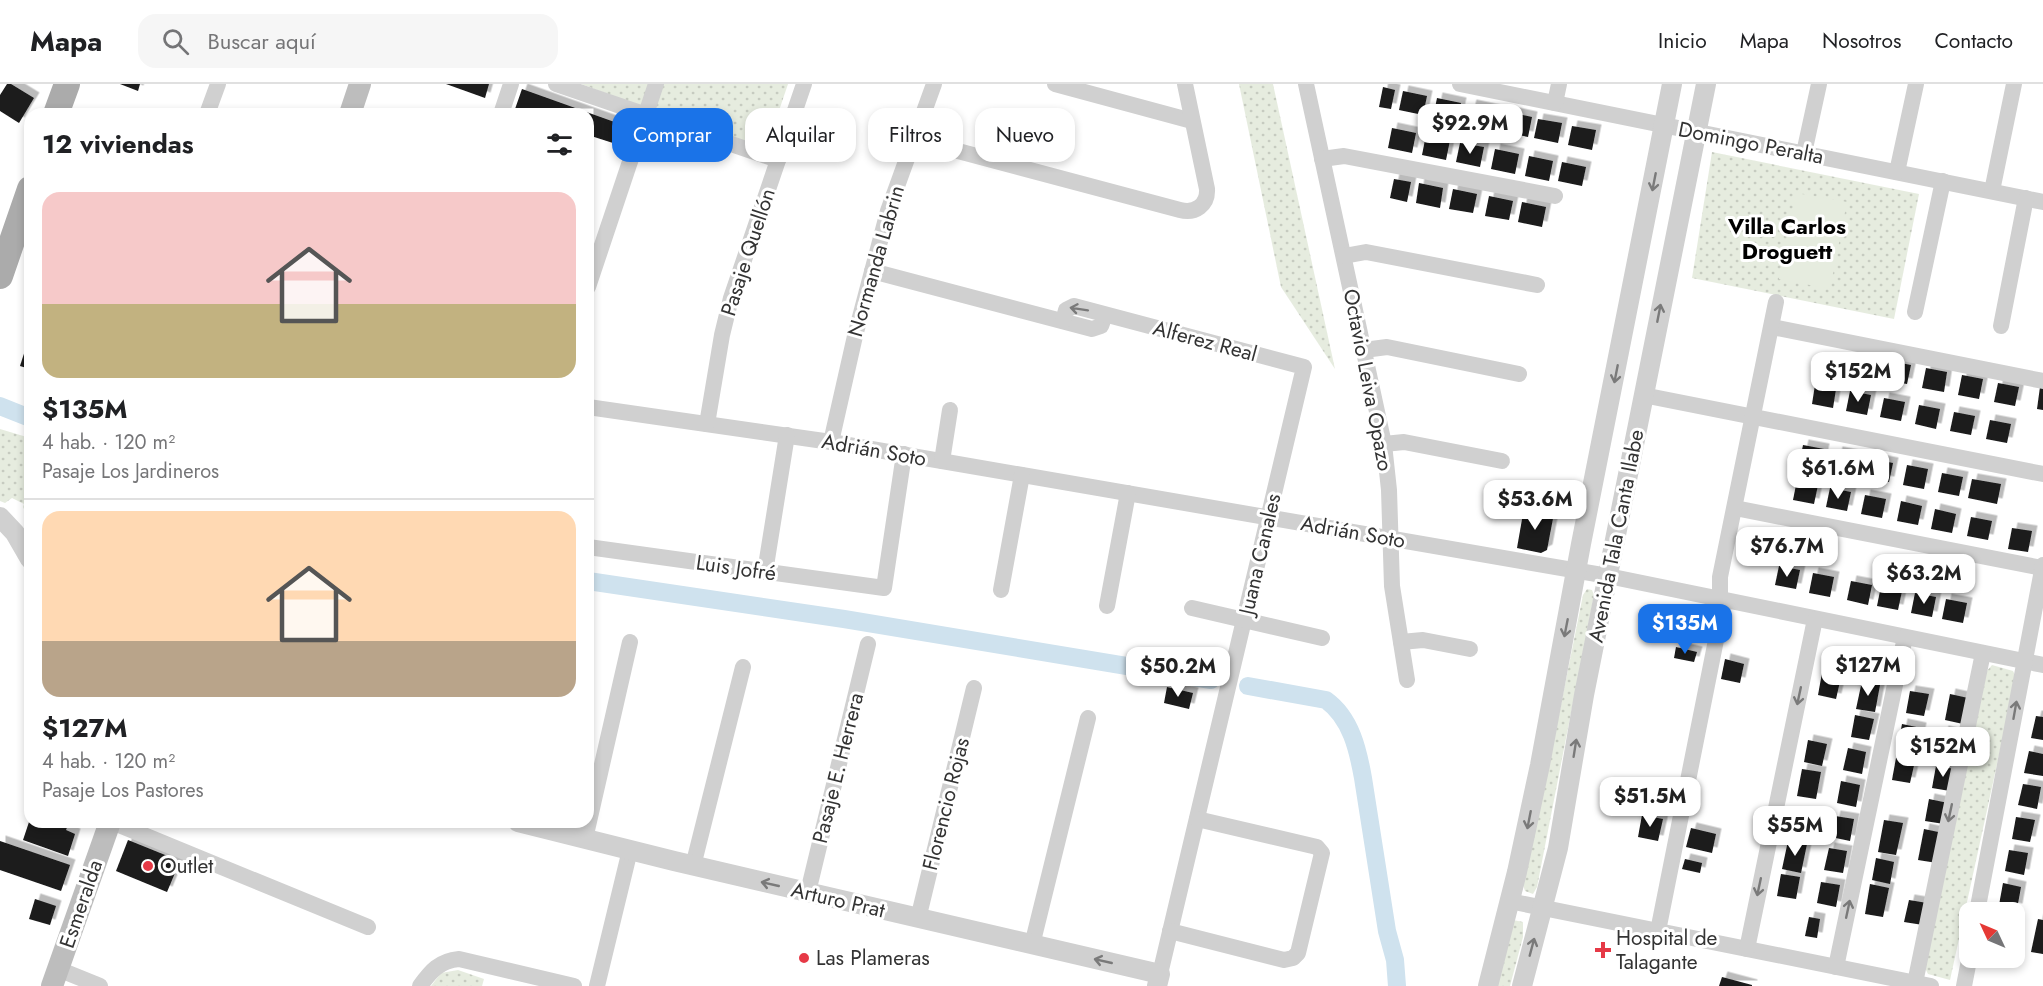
<!DOCTYPE html>
<html lang="es">
<head>
<meta charset="utf-8">
<style>
	body { margin:0; font-family:Jost,sans-serif; background:#f6f6f6; color:#202124; height:100vh; display:flex; flex-direction:column; font-size:22px; white-space:nowrap }
	* { box-sizing:border-box; margin:0 }
	p { font-size:20px; color:#757577 }
	.icon { flex:none; width:33px; height:33px; fill:none; stroke:currentColor; stroke-width:2; stroke-linecap:round; stroke-linejoin:round }
	.map { position:relative; flex:1; overflow:hidden }
	.details { position:absolute; left:24px; top:24px; width:570px; height:720px; display:flex; flex-direction:column; background:#fff; border-radius:18px; box-shadow:0 3px 9px #0003 }
	.details>* { flex:none }
	.guide { position:absolute; left:612px; top:24px; width:570px; height:54px; display:flex; gap:12px }
	.needle { width:39px; rotate:314deg }
	.controls { position:absolute; left:1959px; top:818px; display:grid; gap:12px }
	.controls a { display:grid; place-items:center; width:66px; height:66px; border-radius:12px; background:#fff; box-shadow:0 3px 9px #0003; font-size:30px }
	.price { position:absolute; translate:-50% -51px; padding:0 14px; border-radius:12px; background:#fff; color:#222; font-size:20px; line-height:39px; filter:drop-shadow(0 2px 3px #0008) }
	.price::after { content:''; position:absolute; left:50%; top:36px; width:18px; height:14px; margin-left:-9px; background:inherit; clip-path:polygon(0 0,100% 0,50% 100%) }
	.price.active { background:#1a73e8; color:#fff }
	ul { padding:0; list-style:none }
	li { display:grid; align-content:center; gap:12px; height:318px; padding:0 18px }
	li+li { border-top:2px solid #e0e0e0 }
	li span { display:grid; place-items:center; height:186px; border-radius:18px; color:#555 }
	li>.icon { margin-inline-start:auto }
	span .icon { width:108px; height:108px; fill:#fffc; stroke-width:1 }
	li b { font-size:26px }
	h2 { display:flex; justify-content:space-between; align-items:center; height:72px; padding:0 18px; font-size:26px }
	.chip { padding:0 21px; border-radius:18px; background:#fff; box-shadow:0 3px 9px #0003; font-size:21px; line-height:54px }
	.chip.active { background:#1a73e8; color:#fff }
	header { display:flex; align-items:center; gap:36px; box-sizing:border-box; height:84px; padding:0 30px; background:#fff; border-bottom:2px solid #e0e0e0 }
	header strong { font-size:28px }
	nav { display:flex; gap:33px; margin-inline-start:auto; font-size:21px }
	.search { width:420px; height:54px; background:#f6f6f6; display:flex; align-items:center; gap:15px; box-sizing:border-box; padding:0 21px; border-radius:18px; color:#757577; font-size:22px }
	.map>svg:first-child { display:block }
</style>
</head>
<body>
<header>
<strong>Mapa</strong>
<div class="search"><svg class="icon" aria-label="search" viewBox="0 0 24 24"><circle cx="10" cy="10" r="6"/><path d="M15 15l6 6"/></svg>Buscar aquí</div>
<nav><a>Inicio</a><a>Mapa</a><a>Nosotros</a><a>Contacto</a></nav>
</header>
<div class="map">
<svg width="2043" height="902" viewBox="0 0 2043 902">
	<defs>
		<pattern id="green-dots" width="8" height="8" patternUnits="userSpaceOnUse" patternTransform="scale(1.5)"><rect width="8" height="8" fill="#e6ecdf"/><path d="M2 2h.1M6 6h.1" fill="none" stroke="#c6cbc0" stroke-width="1.8" stroke-linecap="round"/></pattern>
		<filter id="shadow"><feDropShadow dx="5.5" dy="-5.5" stdDeviation="0" flood-color="#0004"/></filter>
	</defs>
	<rect width="100%" height="100%" fill="#fff"/>
	<g fill="url(#green-dots)">
		<path d="M581 0H788L765 68Z"/>
		<path d="M1239 0H1273L1335 285 1281 203Z"/>
		<path d="M1712 68 1919 110 1894 235 1692 194Z"/>
		<path d="M0 345 30 354V437L23 423 24 420 12 414 5 419 0 417Z"/>
		<path d="M1587 505 1592 506 1594 511 1537 803 1533 810 1525 807 1523 801 1539 730 1583 511Z"/>
		<path d="M1992 581 2013 587 2016 593 1950 896 1928 890 1925 884 1986 588Z"/>
		<path d="M1513 836 1523 838V853L1510 902H1496Z"/>
		<path d="M458 886 484 895 482 902H431L441 889Z"/>
	</g>
	<path fill="#e6ecdf" d="M1796 109 1847 118 1830 205 1779 195Z"/>
	<g fill="none" stroke-linecap="round" stroke-linejoin="round">
		<g stroke="#cfe2ee" stroke-width="18">
			<path d="M0 322 30 334"/>
			<path d="M588 497 844 535 1211 596"/>
			<path d="M1248 602 1326 616C1351 634 1358 666 1363 694L1387 847 1395 876 1397 902"/>
		</g>
	</g>
	<g fill="#1a1a1a" filter="url(#shadow)">
		<path d="M7 0H11L34 14 19 39 0 27V11Z"/>
		<path d="M120 0H140L138 7Z"/>
		<path d="M446 0H489L485 14Z"/>
		<path d="M1383 3 1395 6 1391 25 1379 23Z"/>
		<path d="M522 5 620 40 613 59 588 51V30H529L515 25Z"/>
		<path d="M1403 7 1427 12 1423 31 1399 26Z"/>
		<path d="M1437 14 1461 19 1457 39 1433 34Z"/>
		<path d="M1471 21 1495 26 1491 46 1466 41Z"/>
		<path d="M1509 28 1532 33 1528 53 1504 48Z"/>
		<path d="M1538 35 1562 39 1558 59 1534 54Z"/>
		<path d="M1572 42 1596 46 1592 66 1568 61Z"/>
		<path d="M1392 44 1416 49 1412 69 1388 64Z"/>
		<path d="M1426 51 1450 56 1446 76 1422 71Z"/>
		<path d="M1460 59 1484 63 1480 83 1456 78Z"/>
		<path d="M1495 65 1519 70 1515 90 1491 85Z"/>
		<path d="M1529 72 1553 77 1549 97 1525 92Z"/>
		<path d="M1562 78 1586 83 1582 102 1558 97Z"/>
		<path d="M1394 95 1411 98 1407 118 1390 114Z"/>
		<path d="M1419 99 1443 104 1440 124 1416 119Z"/>
		<path d="M1453 105 1477 110 1473 129 1449 125Z"/>
		<path d="M1489 112 1513 117 1509 136 1485 132Z"/>
		<path d="M1522 118 1546 123 1542 143 1518 138Z"/>
		<path d="M30 251V285L20 282Z"/>
		<path d="M1856 271 1883 276 1879 296 1852 290Z"/>
		<path d="M1890 277 1911 281 1907 300 1886 296Z"/>
		<path d="M1926 284 1947 288 1944 308 1922 304Z"/>
		<path d="M1962 291 1983 295 1979 315 1958 311Z"/>
		<path d="M1998 299 2019 303 2015 322 1994 318Z"/>
		<path d="M1815 301 1836 305 1833 324 1812 320Z"/>
		<path d="M2040 303 2043 304V326L2037 325Z"/>
		<path d="M1850 307 1871 311 1867 331 1846 327Z"/>
		<path d="M1884 314 1905 318 1901 337 1880 333Z"/>
		<path d="M1919 321 1940 325 1936 345 1915 340Z"/>
		<path d="M1954 328 1975 332 1971 351 1950 347Z"/>
		<path d="M1990 336 2011 340 2007 359 1986 355Z"/>
		<path d="M1803 361 1824 365 1820 385 1799 381Z"/>
		<path d="M1837 368 1858 372 1855 392 1834 387Z"/>
		<path d="M1872 375 1893 379 1889 398 1868 394Z"/>
		<path d="M1907 381 1928 385 1924 405 1903 401Z"/>
		<path d="M1942 389 1963 393 1959 412 1938 408Z"/>
		<path d="M1972 395 2001 400 1997 420 1968 414Z"/>
		<path d="M1797 396 1818 401 1814 420 1793 416Z"/>
		<path d="M1830 404 1851 408 1847 427 1826 423Z"/>
		<path d="M1865 411 1886 415 1882 434 1861 430Z"/>
		<path d="M1901 417 1922 422 1918 441 1897 437Z"/>
		<path d="M1524 424 1554 429 1547 466 1541 469 1517 464Z"/>
		<path d="M1935 425 1956 430 1952 449 1931 445Z"/>
		<path d="M1971 433 1992 437 1988 456 1967 452Z"/>
		<path d="M2012 444 2032 447 2028 468 2008 465Z"/>
		<path d="M1779 482 1800 486 1796 505 1775 501Z"/>
		<path d="M1813 489 1834 493 1830 513 1809 509Z"/>
		<path d="M1851 497 1872 501 1868 521 1847 516Z"/>
		<path d="M1881 502 1902 507 1898 526 1877 522Z"/>
		<path d="M1915 509 1936 513 1932 533 1911 529Z"/>
		<path d="M1946 515 1967 519 1963 539 1942 535Z"/>
		<path d="M1676 563 1697 568 1694 578 1674 574Z"/>
		<path d="M1725 575 1744 580 1740 599 1721 595Z"/>
		<path d="M1822 589 1841 593 1836 615 1818 611Z"/>
		<path d="M1862 597 1880 601 1875 628 1856 625Z"/>
		<path d="M1167 603 1193 609 1189 625 1164 619Z"/>
		<path d="M1910 607 1929 610 1924 632 1906 629Z"/>
		<path d="M1950 610 1968 614 1963 640 1945 636Z"/>
		<path d="M1855 631 1874 635 1869 656 1851 653Z"/>
		<path d="M2036 632 2043 633V656L2031 654Z"/>
		<path d="M1902 640 1921 644 1917 666 1898 662Z"/>
		<path d="M1943 647 1961 651 1956 680 1937 676Z"/>
		<path d="M1808 656 1827 660 1822 682 1804 678Z"/>
		<path d="M1848 664 1866 668 1862 690 1843 686Z"/>
		<path d="M2029 667 2043 670V692L2024 689Z"/>
		<path d="M1896 674 1915 677 1910 699 1892 696Z"/>
		<path d="M1936 682 1955 685 1950 707 1932 704Z"/>
		<path d="M1802 685 1821 688 1816 715 1797 712Z"/>
		<path d="M1841 697 1860 701 1856 723 1837 719Z"/>
		<path d="M2023 700 2041 703 2037 725 2018 721Z"/>
		<path d="M1929 715 1948 719 1944 740 1925 737Z"/>
		<path d="M1642 731 1663 735 1658 757 1638 753Z"/>
		<path d="M1835 732 1854 735 1850 757 1831 753Z"/>
		<path d="M2016 733 2035 736 2030 758 2012 755Z"/>
		<path d="M1884 736 1903 739 1896 771 1878 768Z"/>
		<path d="M29 738H69L66 746 75 750 68 772 23 756Z"/>
		<path d="M1691 744 1716 750 1712 769 1686 763Z"/>
		<path d="M1924 745 1943 749 1937 779 1918 776Z"/>
		<path d="M128 756 180 777 167 808 116 787Z"/>
		<path d="M0 757 70 781 61 807 0 786Z"/>
		<path d="M1788 757 1807 760 1801 789 1782 785Z"/>
		<path d="M1829 764 1847 767 1843 789 1824 786Z"/>
		<path d="M2009 766 2028 769 2024 791 2005 787Z"/>
		<path d="M1876 774 1894 778 1890 800 1872 796Z"/>
		<path d="M1685 775 1702 779 1700 789 1682 785Z"/>
		<path d="M1781 790 1800 793 1796 815 1777 812Z"/>
		<path d="M1821 798 1840 801 1836 823 1817 819Z"/>
		<path d="M2003 799 2021 803 2017 825 1999 821Z"/>
		<path d="M1870 800 1889 804 1883 833 1865 830Z"/>
		<path d="M35 815 56 822 50 841 29 835Z"/>
		<path d="M1909 816 1927 819 1923 841 1904 838Z"/>
		<path d="M1809 833 1820 835 1817 854 1805 852Z"/>
		<path d="M2038 835 2043 836V870L2031 868Z"/>
		<path d="M1722 893 1752 901V902H1719Z"/>
	</g>
	<g fill="none" stroke-linecap="round" stroke-linejoin="round">
		<g stroke="#d0d0d0" stroke-width="16">
			<path d="M556 0 778 76"/>
			<path d="M1055 0 1192 37"/>
			<path d="M1306 0 1384 360 1389 406 1392 502 1407 596"/>
			<path d="M1460 0 2043 118"/>
			<path d="M1555 19 1559 0"/>
			<path d="M207 30 218 0"/>
			<path d="M501 30 511 0"/>
			<path d="M913 55 1180 126C1195 130 1208 121 1207 105L1185 0"/>
			<path d="M1804 69 1819 0"/>
			<path d="M1322 75 1344 72 1555 112"/>
			<path d="M1897 88 1916 0"/>
			<path d="M1992 107 2014 0"/>
			<path d="M1344 172 1366 168 1537 201"/>
			<path d="M872 187 1092 245 1101 242 1105 231"/>
			<path d="M588 203 656 0"/>
			<path d="M1915 228 1943 97"/>
			<path d="M1063 237 1066 226 1074 222 1304 283 1160 890"/>
			<path d="M2001 242 2026 114"/>
			<path d="M1772 243 2043 297"/>
			<path d="M1364 266 1387 263 1519 290"/>
			<path d="M1643 311 2043 390"/>
			<path d="M588 323 831 358 1608 492 2043 581"/>
			<path d="M707 340 722 251 731 214 804 0"/>
			<path d="M831 358 855 252 888 127 934 0"/>
			<path d="M1384 360 1404 358 1502 377"/>
			<path d="M942 377 950 326"/>
			<path d="M1735 424 2042 484"/>
			<path d="M588 463 884 504 904 370"/>
			<path d="M765 488 787 351"/>
			<path d="M1001 506 1022 391"/>
			<path d="M1107 522 1128 409"/>
			<path d="M1192 524 1322 554"/>
			<path d="M1401 558 1423 556 1470 565"/>
			<path d="M112 738 368 843"/>
			<path d="M585 755 630 558"/>
			<path d="M693 782 743 583"/>
			<path d="M808 808 868 560"/>
			<path d="M1509 817 1931 902"/>
			<path d="M1977 828 2043 481"/>
			<path d="M918 835 974 604"/>
			<path d="M1170 847 1284 876 1293 874 1298 869 1322 769 1317 763 1197 735"/>
			<path d="M1658 847 1720 536V493L1776 218"/>
			<path d="M1032 861 1088 634"/>
			<path d="M1747 865 1815 535"/>
			<path d="M1836 883 1905 553"/>
			<path d="M58 885 100 902"/>
			<path d="M1915 899 1983 569"/>
			<path d="M420 902C431 887 439 877 459 875L574 902"/>
			<path d="M597 902 630 766"/>
			<path d="M1964 902 1970 871"/>
		</g>
		<g stroke="#d0d0d0" stroke-width="20">
			<path d="M0 433 15 449 30 475"/>
			<path d="M518 738 674 777 1160 890 1157 902"/>
			<path d="M1488 902 1517 788 1540 681 1581 460 1672 0"/>
			<path d="M1522 902 1558 764 1584 611 1706 0"/>
		</g>
		<g stroke="#bdbdbd" stroke-width="22">
			<path d="M350 30 360 0"/>
			<path d="M52 902 110 738"/>
		</g>
		<g stroke="#ababab" stroke-width="26">
			<path d="M56 30 67 0"/>
			<path d="M0 192 30 105"/>
		</g>
	</g>
	<defs><path id="oneway-shaft" d="M-6 0H5M1.5-3L5.5 0L1.5 3" fill="none" stroke-width="1.6" stroke-linecap="round" stroke-linejoin="round" transform="scale(1.5)"/></defs>
	<g stroke="#7a7a7a">
		<use href="#oneway-shaft" transform="translate(1654 98) rotate(101)"/>
		<use href="#oneway-shaft" transform="translate(1079 225) rotate(-171)"/>
		<use href="#oneway-shaft" transform="translate(1659 229) rotate(-79)"/>
		<use href="#oneway-shaft" transform="translate(1616 290) rotate(101)"/>
		<use href="#oneway-shaft" transform="translate(1566 544) rotate(101)"/>
		<use href="#oneway-shaft" transform="translate(1799 612) rotate(102)"/>
		<use href="#oneway-shaft" transform="translate(2015 626) rotate(-80)"/>
		<use href="#oneway-shaft" transform="translate(1575 664) rotate(-81)"/>
		<use href="#oneway-shaft" transform="translate(1950 729) rotate(102)"/>
		<use href="#oneway-shaft" transform="translate(1529 736) rotate(101)"/>
		<use href="#oneway-shaft" transform="translate(770 800) rotate(-167)"/>
		<use href="#oneway-shaft" transform="translate(1759 803) rotate(102)"/>
		<use href="#oneway-shaft" transform="translate(1848 825) rotate(-78)"/>
		<use href="#oneway-shaft" transform="translate(1532 863) rotate(-75)"/>
		<use href="#oneway-shaft" transform="translate(1103 877) rotate(-167)"/>
	</g>
	<g fill="#e63946" stroke="#fff" stroke-width="2">
		<circle cx="148" cy="782" r="6"/>
		<path d="M1600 857h6v6h6v6h-6v6h-6v-6h-6v-6h6z"/>
		<circle cx="804" cy="874" r="6"/>
	</g>
	<g text-anchor="middle" dominant-baseline="central" stroke-width="6" stroke-linejoin="round" paint-order="stroke">
		<g font-size="21" fill="#333" stroke="#fff">
			<text transform="translate(1751 59) rotate(11)">Domingo Peralta</text>
			<text transform="translate(748 168) rotate(-72)">Pasaje Quellón</text>
			<text transform="translate(876 177) rotate(-74)">Normanda Labrin</text>
			<text transform="translate(1205 257) rotate(15)">Alferez Real</text>
			<text transform="translate(1368 296) rotate(79)">Octavio Leiva Opazo</text>
			<text transform="translate(874 366) rotate(10)">Adrián Soto</text>
			<text transform="translate(1353 448) rotate(10)">Adrián Soto</text>
			<text transform="translate(1616 452) rotate(-79)">Avenida Tala Canta Ilabe</text>
			<text transform="translate(1260 470) rotate(-77)">Juana Canales</text>
			<text transform="translate(736 484) rotate(8)">Luis Jofré</text>
			<text transform="translate(838 684) rotate(-76)">Pasaje E. Herrera</text>
			<text transform="translate(946 720) rotate(-76)">Florencio Rojas</text>
			<text transform="translate(838 816) rotate(13)">Arturo Prat</text>
			<text transform="translate(81 820) rotate(-71)">Esmeralda</text>
		</g>
		<g font-size="21" fill="#333" stroke="#fff" text-anchor="start">
			<text x="160" y="782">Outlet</text>
			<text x="1616" y="854">Hospital de<tspan x="1616" dy="24">Talagante</tspan></text>
			<text x="816" y="874">Las Plameras</text>
		</g>
		<g font-size="22" font-weight="bold" fill="#000" stroke="#fff">
			<text x="1787" y="142">Villa Carlos<tspan x="1787" dy="25">Droguett</tspan></text>
		</g>
	</g>
</svg>
<div class="controls">
<a><svg class="needle" viewBox="-14 -14 28 28"><path d="M0-13l5 13h-10z" fill="#e53935"/><path d="M0 13l5-13h-10z" fill="#757577"/></svg></a>
</div>
<b class="price" style="left:1470px;top:71px">$92.9M</b>
<b class="price" style="left:1858px;top:319px">$152M</b>
<b class="price" style="left:1838px;top:416px">$61.6M</b>
<b class="price" style="left:1535px;top:447px">$53.6M</b>
<b class="price" style="left:1787px;top:494px">$76.7M</b>
<b class="price" style="left:1924px;top:521px">$63.2M</b>
<b class="price active" style="left:1685px;top:571px">$135M</b>
<b class="price" style="left:1868px;top:613px">$127M</b>
<b class="price" style="left:1178px;top:614px">$50.2M</b>
<b class="price" style="left:1943px;top:694px">$152M</b>
<b class="price" style="left:1650px;top:744px">$51.5M</b>
<b class="price" style="left:1795px;top:773px">$55M</b>
<div class="guide">
<a class="chip active">Comprar</a>
<a class="chip">Alquilar</a>
<a class="chip">Filtros</a>
<a class="chip">Nuevo</a>
</div>
<section class="details">
<h2>12 viviendas<svg class="icon" aria-label="filters" viewBox="0 0 24 24"><path d="M4 7h16M4 17h16"/><circle cx="9" cy="7" r="2"/><circle cx="15" cy="17" r="2"/></svg></h2>
<ul>
<li><span style="background:linear-gradient(#f6c9c9 60%,#c2b280 0)"><svg class="icon" aria-label="home" viewBox="0 0 24 24"><path d="M3 11l9-7 9 7M6 9v11h12V9"/></svg></span><div><b>$135M</b><p>4 hab. · 120 m²</p><p>Pasaje Los Jardineros</p></div></li>
<li><span style="background:linear-gradient(#ffd9b3 70%,#b9a48a 0)"><svg class="icon" aria-label="home" viewBox="0 0 24 24"><path d="M3 11l9-7 9 7M6 9v11h12V9"/></svg></span><div><b>$127M</b><p>4 hab. · 120 m²</p><p>Pasaje Los Pastores</p></div></li>
</ul>
</section>
</div>
</body>
</html>
